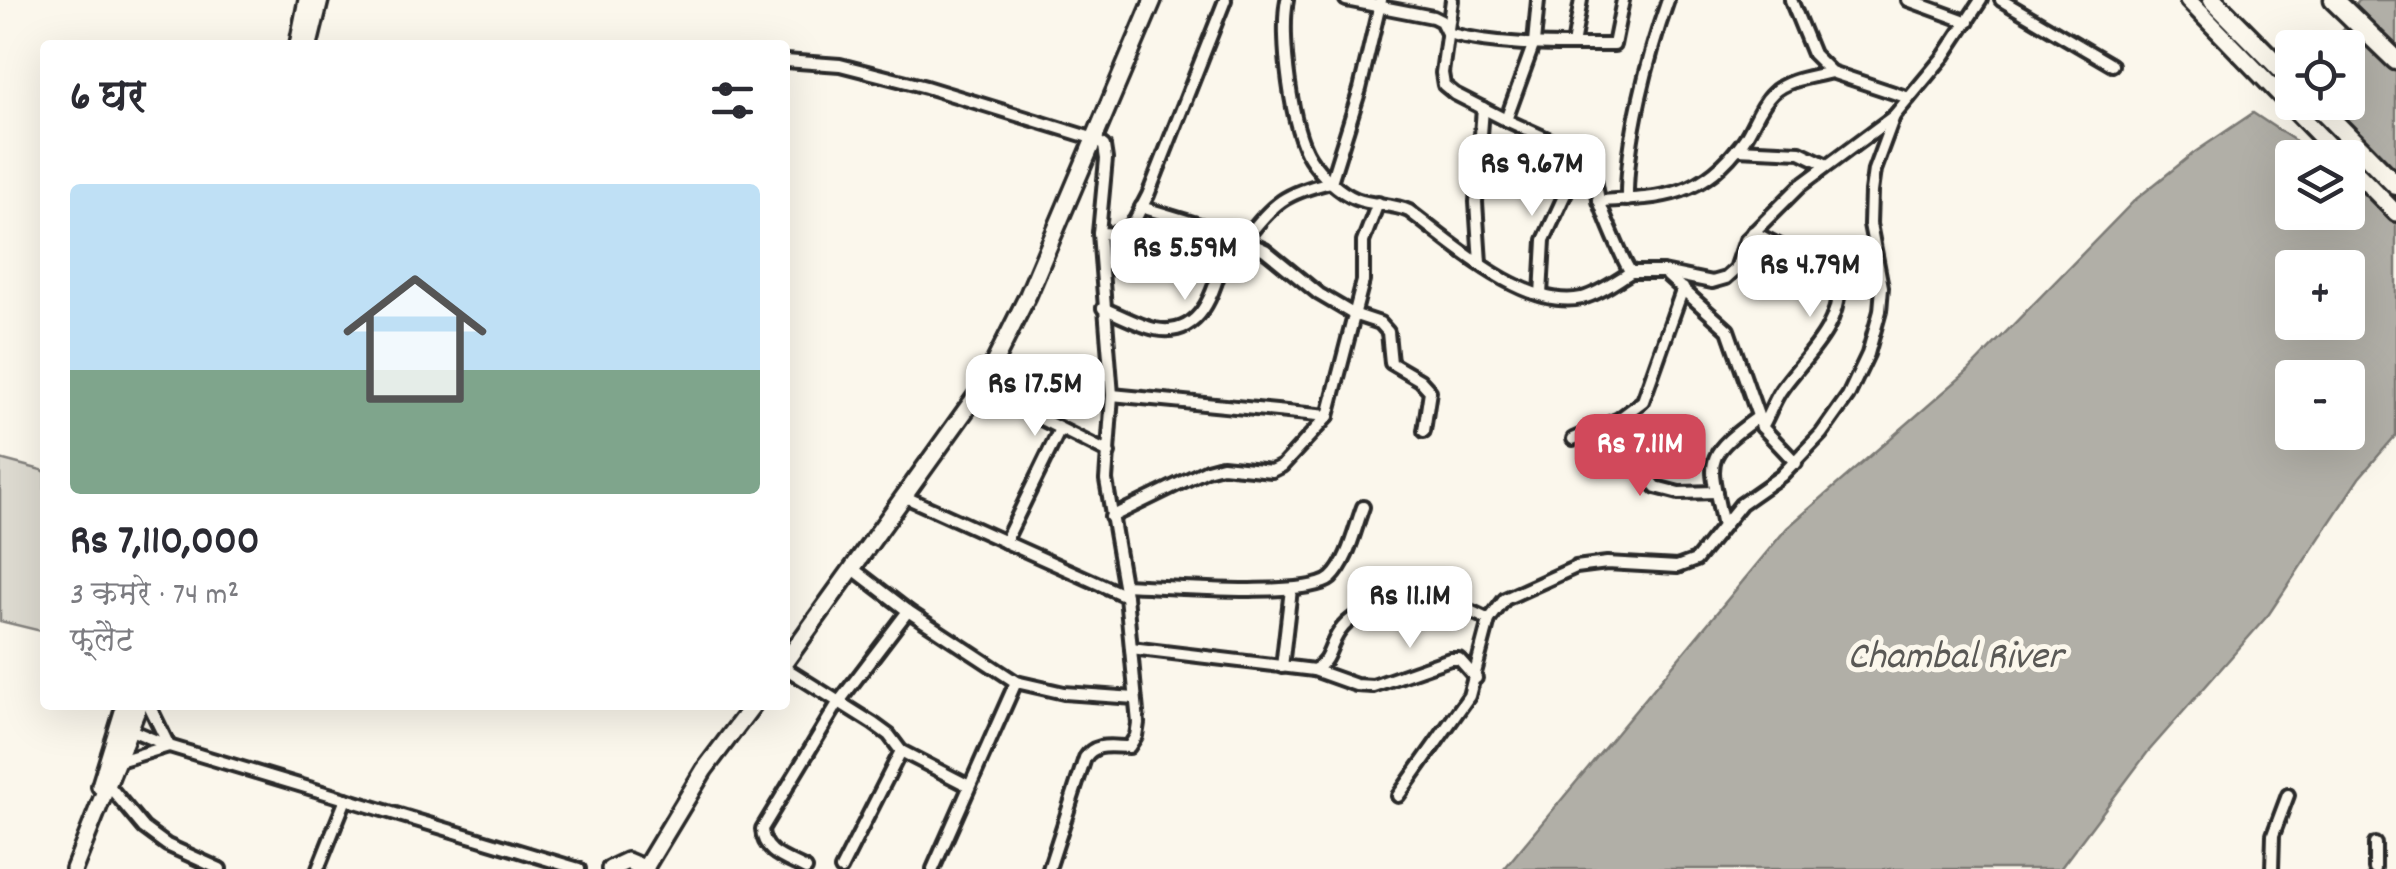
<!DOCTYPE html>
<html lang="hi">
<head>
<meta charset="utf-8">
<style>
	body { margin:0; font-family:Dekko,"Playpen Sans Deva",sans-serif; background:#f2f2f3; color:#2b2b33; height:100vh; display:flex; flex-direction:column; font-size:38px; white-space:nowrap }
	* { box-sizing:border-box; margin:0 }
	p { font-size:32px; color:#7c7c81 }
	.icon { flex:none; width:55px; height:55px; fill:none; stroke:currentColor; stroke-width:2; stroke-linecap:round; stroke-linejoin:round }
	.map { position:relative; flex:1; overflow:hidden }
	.panel { position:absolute; left:40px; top:40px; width:750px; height:670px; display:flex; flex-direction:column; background:#fff; border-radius:10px; box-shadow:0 10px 40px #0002 }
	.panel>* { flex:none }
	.tools { position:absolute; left:2275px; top:30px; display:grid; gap:20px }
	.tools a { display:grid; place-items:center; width:90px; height:90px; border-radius:10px; background:#fff; box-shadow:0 10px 40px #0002; font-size:50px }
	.price { position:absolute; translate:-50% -85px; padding:0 22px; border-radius:20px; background:#fff; color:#222; font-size:32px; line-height:65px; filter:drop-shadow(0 2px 5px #0008) }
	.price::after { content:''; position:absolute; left:50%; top:60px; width:30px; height:22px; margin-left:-15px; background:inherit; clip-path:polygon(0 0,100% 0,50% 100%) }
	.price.current { background:#d1495b; color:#fff }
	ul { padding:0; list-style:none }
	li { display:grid; align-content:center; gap:20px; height:530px; padding:0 30px }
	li+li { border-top:2px solid #e1e1e2 }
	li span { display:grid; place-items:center; height:310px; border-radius:10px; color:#555 }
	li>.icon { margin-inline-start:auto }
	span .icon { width:180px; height:180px; fill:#fffc; stroke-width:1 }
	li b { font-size:42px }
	h2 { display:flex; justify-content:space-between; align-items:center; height:120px; padding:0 30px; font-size:42px }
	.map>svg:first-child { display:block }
</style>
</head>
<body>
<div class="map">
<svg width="2396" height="869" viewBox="0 0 2396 869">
	<rect width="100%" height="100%" fill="#fbf7ec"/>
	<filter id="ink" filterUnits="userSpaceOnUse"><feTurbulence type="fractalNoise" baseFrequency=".01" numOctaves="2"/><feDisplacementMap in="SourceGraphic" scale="20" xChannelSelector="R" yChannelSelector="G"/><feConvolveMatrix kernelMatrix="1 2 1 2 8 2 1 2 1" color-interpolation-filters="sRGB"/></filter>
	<g filter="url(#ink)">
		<path fill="#dddad0" stroke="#84827e" stroke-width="2.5" d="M0 459 45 471V632L0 621Z"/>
		<path fill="#b1afa7" stroke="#7b7a75" stroke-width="2.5" fill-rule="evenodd" d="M2359 0H2396V435L2359 478 2269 614 2147 753 2060 869H1504L1787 528 1968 371 2135 200 2195 152 2253 113 2306 148 2343 121 2339 103 2348 102V48L2334 47ZM2292 158H2348V212H2292ZM2292 268H2348V322H2292ZM2292 378H2348V432H2292Z"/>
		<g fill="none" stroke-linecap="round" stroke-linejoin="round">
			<g stroke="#2b2b2b" stroke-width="18">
				<g id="street">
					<path d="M1287 0C1280 35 1291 129 1310 158 1320 174 1339 192 1356 199 1374 206 1392 203 1409 211 1452 243 1524 310 1582 298 1599 294 1616 281 1631 272"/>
					<path d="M1346 0 1433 17 1441 21 1447 33C1501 47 1559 45 1614 45L1623 0"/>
					<path d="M1452 0 1442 73 1444 85 1455 94 1506 120"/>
					<path d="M1538 0 1534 43 1506 120 1583 155C1596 170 1594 180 1599 199 1601 208 1625 266 1631 272H1663L1712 282 1726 278 1736 269 1746 240 1801 185 1894 116 1944 56 1981 0"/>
					<path d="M1791 0 1813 54 1831 72 1909 98"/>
					<path d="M1908 0 1968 22"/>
					<path d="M2001 0 2112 65"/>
					<path d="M1573 45 1581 0"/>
					<path d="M785 61 840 65 926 87 1095 139 1104 146 1106 159 1099 233 1112 395 1106 480 1126 596 1138 723 1136 736 1129 747C1112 747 1095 742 1085 758L1049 869"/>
					<path d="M1737 149 1800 152 1825 164"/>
					<path d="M1627 200C1626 141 1648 56 1668 0"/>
					<path d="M1599 201C1664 198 1703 197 1744 140 1754 125 1760 105 1773 93 1787 79 1813 77 1831 72"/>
					<path d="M1141 207 1230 234 1265 250 1319 294 1353 314 1380 323 1388 332 1391 363 1420 380 1430 391 1424 431"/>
					<path d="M1753 232 1825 269 1839 286C1838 332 1805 356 1781 390 1773 402 1769 415 1762 427"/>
					<path d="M1099 233 1122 234 1135 220 1148 195 1225 0"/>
					<path d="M1245 240C1274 202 1285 193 1331 182L1360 89 1381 0"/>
					<path d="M1480 263 1476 202 1483 108"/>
					<path d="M1668 276 1728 330 1762 427 1796 463"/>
					<path d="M1541 295 1544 240 1583 155"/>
					<path d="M1103 308C1120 315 1138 325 1155 329 1211 340 1217 272 1230 234"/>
					<path d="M981 389 1109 453"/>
					<path d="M1112 395 1328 416"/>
					<path d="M1606 425 1656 487 1679 493 1716 492"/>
					<path d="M1573 439 1619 419 1643 401 1683 288"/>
					<path d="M903 496 1126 596"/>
					<path d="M1111 517 1207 470 1222 466 1272 471 1282 466 1328 416 1363 281V242L1378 203"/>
					<path d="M1723 526C1710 460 1700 459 1758 417"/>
					<path d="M1005 542 1060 429"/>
					<path d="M852 568 908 611 1016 682 1064 693 1135 698"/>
					<path d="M1124 585C1161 586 1308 599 1331 578 1348 562 1355 528 1363 507"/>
					<path d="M1131 648 1314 670C1330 662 1329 646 1339 632 1359 603 1415 594 1446 602 1461 606 1475 613 1489 620"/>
					<path d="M1282 667 1291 589"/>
					<path d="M785 668 874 724 889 735 901 751 969 786"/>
					<path d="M1314 670 1356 685 1373 686 1450 659H1459L1476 678"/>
					<path d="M126 728 169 746 579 869"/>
					<path d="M119 761 169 746 149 705"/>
					<path d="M109 786 144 828 167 845 220 869"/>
					<path d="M1398 796 1469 696 1489 620 1505 599 1576 567 1607 563 1677 567 1696 560 1741 504 1781 476 1821 434 1848 396 1868 354 1880 311 1882 287 1870 224 1871 192 1874 170 1894 116"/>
					<path d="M2375 844V869"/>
					<path d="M318 869 346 799"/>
					<path d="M806 869C787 859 763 854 762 829L838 703 908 611"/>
					<path d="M841 869 901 751"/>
					<path d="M933 869 1016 682"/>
					<path d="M2272 869 2273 835 2288 795"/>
				</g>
			</g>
			<g stroke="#2b2b2b" stroke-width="22">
				<g id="secondary">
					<path d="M2188 0 2341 158"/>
					<path d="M298 45 307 0"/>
					<path d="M309 45 320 0"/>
					<path d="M2348 164 2396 213"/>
					<path d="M785 662 981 389 1028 295 1153 0"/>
					<path d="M100 786 125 705"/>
					<path d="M645 868 704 770 753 705"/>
					<path d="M74 869 139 705"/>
					<path d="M610 869 627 861 646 869"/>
				</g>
			</g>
			<g stroke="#2b2b2b" stroke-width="25">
				<g id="primary">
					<path d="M2213 0 2292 80"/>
					<path d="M2334 0 2396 60"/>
					<path d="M2314 102 2396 185"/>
				</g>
			</g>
			<use href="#street" stroke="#fbf7ec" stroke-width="10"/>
			<use href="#secondary" stroke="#fbf7ec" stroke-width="15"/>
			<use href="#primary" stroke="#fbf7ec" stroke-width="18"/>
		</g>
	</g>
	<g text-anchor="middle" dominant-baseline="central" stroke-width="10" stroke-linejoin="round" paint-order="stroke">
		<g font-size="40" font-style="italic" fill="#5a5956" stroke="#fbf7ec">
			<text x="1955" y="659">Chambal River</text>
		</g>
	</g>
</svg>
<div class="tools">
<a><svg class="icon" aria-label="locate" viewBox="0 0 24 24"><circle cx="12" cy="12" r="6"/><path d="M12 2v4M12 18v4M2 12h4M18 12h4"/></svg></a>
<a><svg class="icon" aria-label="layers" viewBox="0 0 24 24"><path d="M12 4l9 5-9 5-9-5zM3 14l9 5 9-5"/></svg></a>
<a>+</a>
<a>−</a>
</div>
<b class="price" style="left:1532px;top:219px">Rs 9.67M</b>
<b class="price" style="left:1185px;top:303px">Rs 5.59M</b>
<b class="price" style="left:1810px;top:320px">Rs 4.79M</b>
<b class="price" style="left:1035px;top:439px">Rs 17.5M</b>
<b class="price current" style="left:1640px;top:499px">Rs 7.11M</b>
<b class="price" style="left:1410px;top:651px">Rs 11.1M</b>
<section class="panel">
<h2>6 घर<svg class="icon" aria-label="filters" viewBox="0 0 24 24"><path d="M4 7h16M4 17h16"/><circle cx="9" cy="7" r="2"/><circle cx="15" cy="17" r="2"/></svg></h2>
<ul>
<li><span style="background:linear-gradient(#bfe0f5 60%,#7fa58c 0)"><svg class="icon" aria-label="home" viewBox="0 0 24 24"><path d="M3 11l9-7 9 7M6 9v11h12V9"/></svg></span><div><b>Rs 7,110,000</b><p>3 कमरे · 74 m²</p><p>फ़्लैट</p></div></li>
</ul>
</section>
</div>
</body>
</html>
